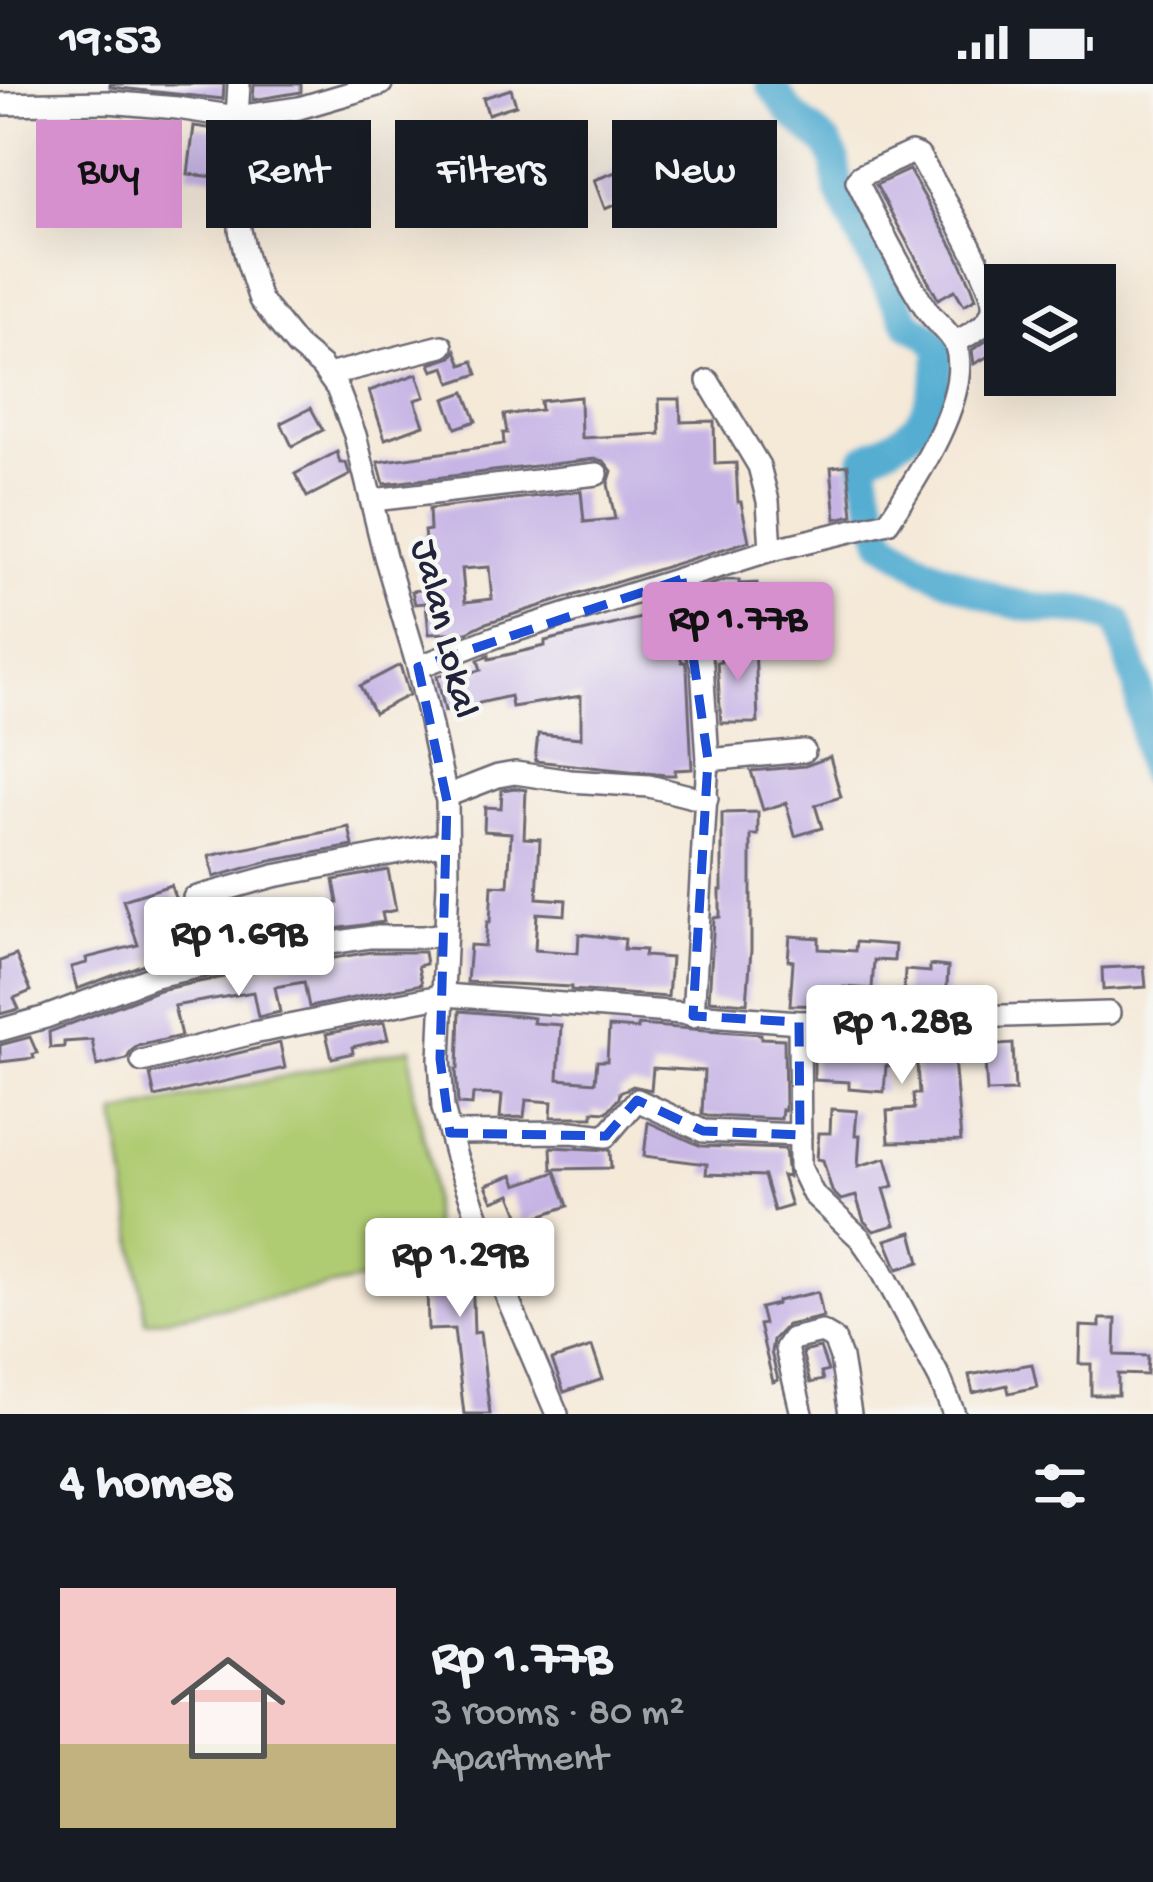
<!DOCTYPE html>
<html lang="en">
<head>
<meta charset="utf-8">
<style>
	body { margin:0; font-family:"Gochi Hand",sans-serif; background:#242831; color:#f1f3f6; height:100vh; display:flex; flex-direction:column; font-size:45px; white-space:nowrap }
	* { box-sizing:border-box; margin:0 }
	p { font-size:39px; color:#9ea1a6 }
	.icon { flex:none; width:66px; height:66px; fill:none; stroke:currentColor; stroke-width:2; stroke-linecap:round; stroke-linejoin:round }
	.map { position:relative; height:1330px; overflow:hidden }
	.side { display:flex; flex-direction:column; background:#171b24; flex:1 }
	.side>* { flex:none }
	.top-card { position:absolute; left:36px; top:36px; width:1083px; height:108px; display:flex; gap:24px }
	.controls { position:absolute; left:984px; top:180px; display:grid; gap:24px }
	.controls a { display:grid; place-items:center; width:132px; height:132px; border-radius:0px; background:#171b24; box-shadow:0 12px 48px #0002; font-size:60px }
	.price { position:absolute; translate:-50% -102px; padding:0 27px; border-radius:12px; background:#fff; color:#222; font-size:39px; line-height:78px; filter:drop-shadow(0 3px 6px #0008) }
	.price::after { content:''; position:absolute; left:50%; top:72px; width:36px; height:27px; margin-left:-18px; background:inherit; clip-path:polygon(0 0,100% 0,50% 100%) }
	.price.current { background:#d690ce; color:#111 }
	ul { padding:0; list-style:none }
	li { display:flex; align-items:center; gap:36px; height:300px; padding:0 60px }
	li span { display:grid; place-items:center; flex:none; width:336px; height:240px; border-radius:0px; color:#555 }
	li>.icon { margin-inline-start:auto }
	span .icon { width:144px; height:144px; fill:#fffc; stroke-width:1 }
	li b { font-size:51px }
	h2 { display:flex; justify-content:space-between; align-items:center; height:144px; padding:0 60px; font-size:51px }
	.pill { padding:0 42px; border-radius:0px; background:#171b24; box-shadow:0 12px 48px #0002; font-size:42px; line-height:108px }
	.pill.current { background:#d690ce; color:#111 }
	.status { display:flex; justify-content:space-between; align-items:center; height:84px; padding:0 60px; background:#171b24; direction:ltr }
	.status svg { height:33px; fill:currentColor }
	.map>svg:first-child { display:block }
</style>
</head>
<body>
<div class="status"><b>19:53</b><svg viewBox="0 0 49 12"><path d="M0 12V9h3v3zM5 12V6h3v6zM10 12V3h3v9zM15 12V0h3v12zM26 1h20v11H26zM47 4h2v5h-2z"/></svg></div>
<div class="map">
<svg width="1153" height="1330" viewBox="0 0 1153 1330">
	<rect width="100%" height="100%" fill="#f6f6f2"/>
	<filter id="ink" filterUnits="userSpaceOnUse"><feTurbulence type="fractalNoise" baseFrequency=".00833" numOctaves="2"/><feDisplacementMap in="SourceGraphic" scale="24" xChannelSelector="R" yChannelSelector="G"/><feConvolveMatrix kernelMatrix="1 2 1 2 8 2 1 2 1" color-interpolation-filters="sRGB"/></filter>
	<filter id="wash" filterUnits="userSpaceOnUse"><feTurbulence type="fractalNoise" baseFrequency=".004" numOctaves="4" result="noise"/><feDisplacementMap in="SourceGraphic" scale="48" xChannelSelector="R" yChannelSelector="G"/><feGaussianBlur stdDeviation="2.7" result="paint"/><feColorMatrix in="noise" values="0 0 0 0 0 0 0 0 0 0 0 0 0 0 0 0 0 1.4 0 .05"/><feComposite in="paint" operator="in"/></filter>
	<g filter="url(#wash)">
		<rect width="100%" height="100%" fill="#f5e9d8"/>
		<path fill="#b0cc73" stroke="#697757" stroke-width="3" d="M411 964 414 1012 431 1085 433 1162 436 1182 146 1238 116 1030Z"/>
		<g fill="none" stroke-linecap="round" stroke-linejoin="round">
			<path stroke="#55aed2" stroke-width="30" d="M770 0 790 28 828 61 835 75 839 107 867 165 908 239 929 252 940 264C939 294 931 331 906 351 894 360 878 367 864 375L868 403 883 456 924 484 1001 517 1034 524 1085 527 1117 537 1137 598 1149 680 1153 690"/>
		</g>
		<g id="blocks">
			<g fill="#c6b4e5" fill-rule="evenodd">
				<path d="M110 0H224L223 15 110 3Z"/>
				<path d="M254 0H301V8L253 16Z"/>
				<path d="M511 5 516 21 488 30 483 14Z"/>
				<path d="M194 42 222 46 224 94 188 90Z"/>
				<path d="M909 86 956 168 972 203 976 214 964 221 955 206 938 215 876 101Z"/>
				<path d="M616 88 627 116 605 125 594 96Z"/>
				<path d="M1005 238V263L974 280 972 266 992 253Z"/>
				<path d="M456 266 462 281 473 277 478 290 451 299 445 283 433 287 430 280 452 273Z"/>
				<path d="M417 290 425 313 415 316 424 341 385 355 369 307Z"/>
				<path d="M465 308 476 337 456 344 445 315Z"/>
				<path d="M580 313 581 354 660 350 659 315H680L681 338 714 337 715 380 736 379 738 418H741L749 457 486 539 467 548 429 550 426 519 415 520 412 507 427 505 423 466H426L424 447 430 446 429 425 581 407 584 438 615 435 608 400 612 387 604 377 595 375 384 400 378 378 504 360 503 349H507L504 331 541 326 540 317ZM489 483 492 515 465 518 462 485Z"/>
				<path d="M311 324 323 346 292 362 281 339Z"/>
				<path d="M337 368 340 379H346L350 391 307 413 295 390Z"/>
				<path d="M848 381 853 431 836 435 831 383Z"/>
				<path d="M725 496H739V500L757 499 758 529 714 530 715 546 705 547 698 505Z"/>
				<path d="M669 514 674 550 682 578H685L687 584 692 685 675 686V691H666L535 677 538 650 581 654V612L512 623 510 612 445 627 437 592 453 588 454 593 481 586 478 576 489 572V575L545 562V557L641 534H659V517Z"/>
				<path d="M721 561H755L758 639H721L717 578H721Z"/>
				<path d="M400 581 409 611 374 629 360 602Z"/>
				<path d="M830 673 841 713 815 721 822 744 795 752 786 719 763 726 751 687 805 682Z"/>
				<path d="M515 704 526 706 524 754 540 755 537 814 566 816 565 831 537 829 535 866 578 869 579 850 625 855 624 865 645 866 644 872 671 874 668 913 571 906V903L467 898 470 861 485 862 487 838H490L492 801 508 802 511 749 484 747 485 723 501 724 502 706Z"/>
				<path d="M758 728V751H751V866L747 919 709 916 714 834 720 833V806H722V729Z"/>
				<path d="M349 743 353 762 270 777 214 793 209 772Z"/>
				<path d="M388 786 396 826 382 829 384 838 248 857 152 877 77 905 71 883 87 879 86 874 138 861 123 816 171 801 177 820H180L189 828H198L235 818 239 838 338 819 334 796Z"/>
				<path d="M790 852 819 854V865L855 867 856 858 895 861 894 877 874 876 872 905 844 903 843 922 790 921 793 877 788 876Z"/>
				<path d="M371 868H424L426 880 418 882 422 900 309 923 304 898 275 903 280 928 258 933 253 908 174 922 181 952 138 962 131 967 127 975 97 982 92 956 64 958V963L50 964 49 948 159 906 253 887Z"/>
				<path d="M16 871 31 907 14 914 19 925 0 930V877Z"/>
				<path d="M930 881 948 883 946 919 903 920 905 886 930 888Z"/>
				<path d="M1144 882 1146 903 1103 906 1102 884Z"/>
				<path d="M460 927 520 932 534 934 533 939 561 941 558 995 595 998 597 977H607L609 943 638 945V941L761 950V954L784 955 785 1026 782 1025 781 1035 707 1032 702 1030 704 987 653 984 651 1006 633 1002 620 1008 619 1014 607 1028 593 1027V1033H551L552 1018 526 1016 524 1033 500 1034 502 1011 473 1010 472 1021 458 1020 456 985H458Z"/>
				<path d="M384 938 388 955 352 963 353 969 332 974 326 950Z"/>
				<path d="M30 953 37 969 33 970 34 974 0 978V961Z"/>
				<path d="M280 959 285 984 155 1013 150 990Z"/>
				<path d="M935 960V964L953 963 961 1057 889 1058 887 1027 914 1025 913 1010H919L917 980 886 982 884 1008 849 1005V998L814 996V964L890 966V963Z"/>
				<path d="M1013 960 1015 1007 987 1008 984 962Z"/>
				<path d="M831 1025 857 1027 855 1051H860L858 1082 886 1074 894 1102 884 1105 895 1141 874 1147 864 1137 856 1112 841 1116 832 1107 823 1076 817 1075 819 1049H830Z"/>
				<path d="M648 1038 701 1062 785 1065 788 1093 782 1092 791 1122 774 1127 764 1092 706 1090 707 1080 644 1072Z"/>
				<path d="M551 1063 610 1066 611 1084 552 1085Z"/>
				<path d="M556 1088 568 1122 522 1138 511 1110 493 1117 486 1101 513 1091 517 1101Z"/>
				<path d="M451 1147H467L476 1173V1185H472L474 1249 480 1248 490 1330H464L454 1245 428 1246 427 1202H424V1189L451 1188Z"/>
				<path d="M912 1148 920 1178 898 1185 886 1156Z"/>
				<path d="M818 1208 823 1233 787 1241 773 1256 771 1268 778 1296 773 1298 759 1241 764 1240 760 1224 777 1220V1217Z"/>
				<path d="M1100 1235H1116L1115 1271 1148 1272 1147 1291 1118 1290V1311H1091V1280H1079L1080 1242 1100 1243Z"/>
				<path d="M592 1263 603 1295 564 1308 552 1276Z"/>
				<path d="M820 1264 828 1287 821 1289 823 1296 810 1299 802 1268Z"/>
				<path d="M1032 1280 1037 1303 1009 1309 1007 1301 973 1309 969 1291Z"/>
			</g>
		</g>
	</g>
	<g filter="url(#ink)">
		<use href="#blocks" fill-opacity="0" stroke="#6c6872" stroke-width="3"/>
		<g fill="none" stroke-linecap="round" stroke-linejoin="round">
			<g stroke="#6c6872" stroke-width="26">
				<g id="street">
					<path d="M239 0 237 33 240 146 246 173 260 216 297 262 321 282 337 304 355 351 385 472 418 583 447 717 448 799 440 975 443 1024 456 1073 504 1206 557 1330"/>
					<path d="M0 20 108 18 177 24 237 33 299 24 381 0"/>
					<path d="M328 291 442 262"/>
					<path d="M373 416 597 390"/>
					<path d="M771 466 888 438C915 397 972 312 956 262 951 249 935 238 927 226 901 186 878 140 857 97L860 92 911 69 919 72C934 99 1001 204 992 228 987 243 967 251 955 259"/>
					<path d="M682 495 689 548 702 581 708 676"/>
					<path d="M418 583 498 552 771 466 768 417 759 382 708 297"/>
					<path d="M446 712 498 692 515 689 570 697 649 702 693 713 707 714"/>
					<path d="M194 814 274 792 447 759"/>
					<path d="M693 932 708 676 804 667"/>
					<path d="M799 938 800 1083 813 1110 860 1154 879 1181 940 1295 954 1330"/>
					<path d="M0 946 46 933 155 892 250 872 370 853H423L444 850"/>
					<path d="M142 977 253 949 445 911 799 938 1109 929"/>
					<path d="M450 1049 572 1048 606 1052 637 1016 703 1047 800 1051"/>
					<path d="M802 1330 786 1264 792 1255 822 1248 834 1255 841 1274 850 1330"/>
				</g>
			</g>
			<use href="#street" stroke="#fff" stroke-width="21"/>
		</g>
	</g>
	<path fill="none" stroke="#1d4ed8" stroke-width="9" stroke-dasharray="24 15" stroke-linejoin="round" d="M682 495 708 676 693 932 799 938 800 1051 703 1047 637 1016 606 1052 450 1049 440 975 447 717 418 583Z"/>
	<g text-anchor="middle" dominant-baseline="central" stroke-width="9" stroke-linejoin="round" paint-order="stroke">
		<g font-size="39" fill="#22223b" stroke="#f6f6f2">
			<text transform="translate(442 545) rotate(76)">Jalan Lokal</text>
		</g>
	</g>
</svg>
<div class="controls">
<a><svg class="icon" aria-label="layers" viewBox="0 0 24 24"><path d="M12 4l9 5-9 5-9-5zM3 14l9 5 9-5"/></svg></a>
</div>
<b class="price current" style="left:738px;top:600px">Rp 1.77B</b>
<b class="price" style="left:239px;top:915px">Rp 1.69B</b>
<b class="price" style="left:902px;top:1003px">Rp 1.28B</b>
<b class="price" style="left:460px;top:1236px">Rp 1.29B</b>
<div class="top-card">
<a class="pill current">Buy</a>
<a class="pill">Rent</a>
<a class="pill">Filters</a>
<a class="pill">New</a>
</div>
</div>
<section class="side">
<h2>4 homes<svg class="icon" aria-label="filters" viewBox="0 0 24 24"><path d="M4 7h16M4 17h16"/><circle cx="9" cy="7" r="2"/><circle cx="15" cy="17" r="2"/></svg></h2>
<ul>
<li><span style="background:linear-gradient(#f6c9c9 65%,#c2b280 0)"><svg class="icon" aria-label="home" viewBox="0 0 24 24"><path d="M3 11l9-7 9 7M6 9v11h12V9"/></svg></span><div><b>Rp 1.77B</b><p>3 rooms · 80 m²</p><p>Apartment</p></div></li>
</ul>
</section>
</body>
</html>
